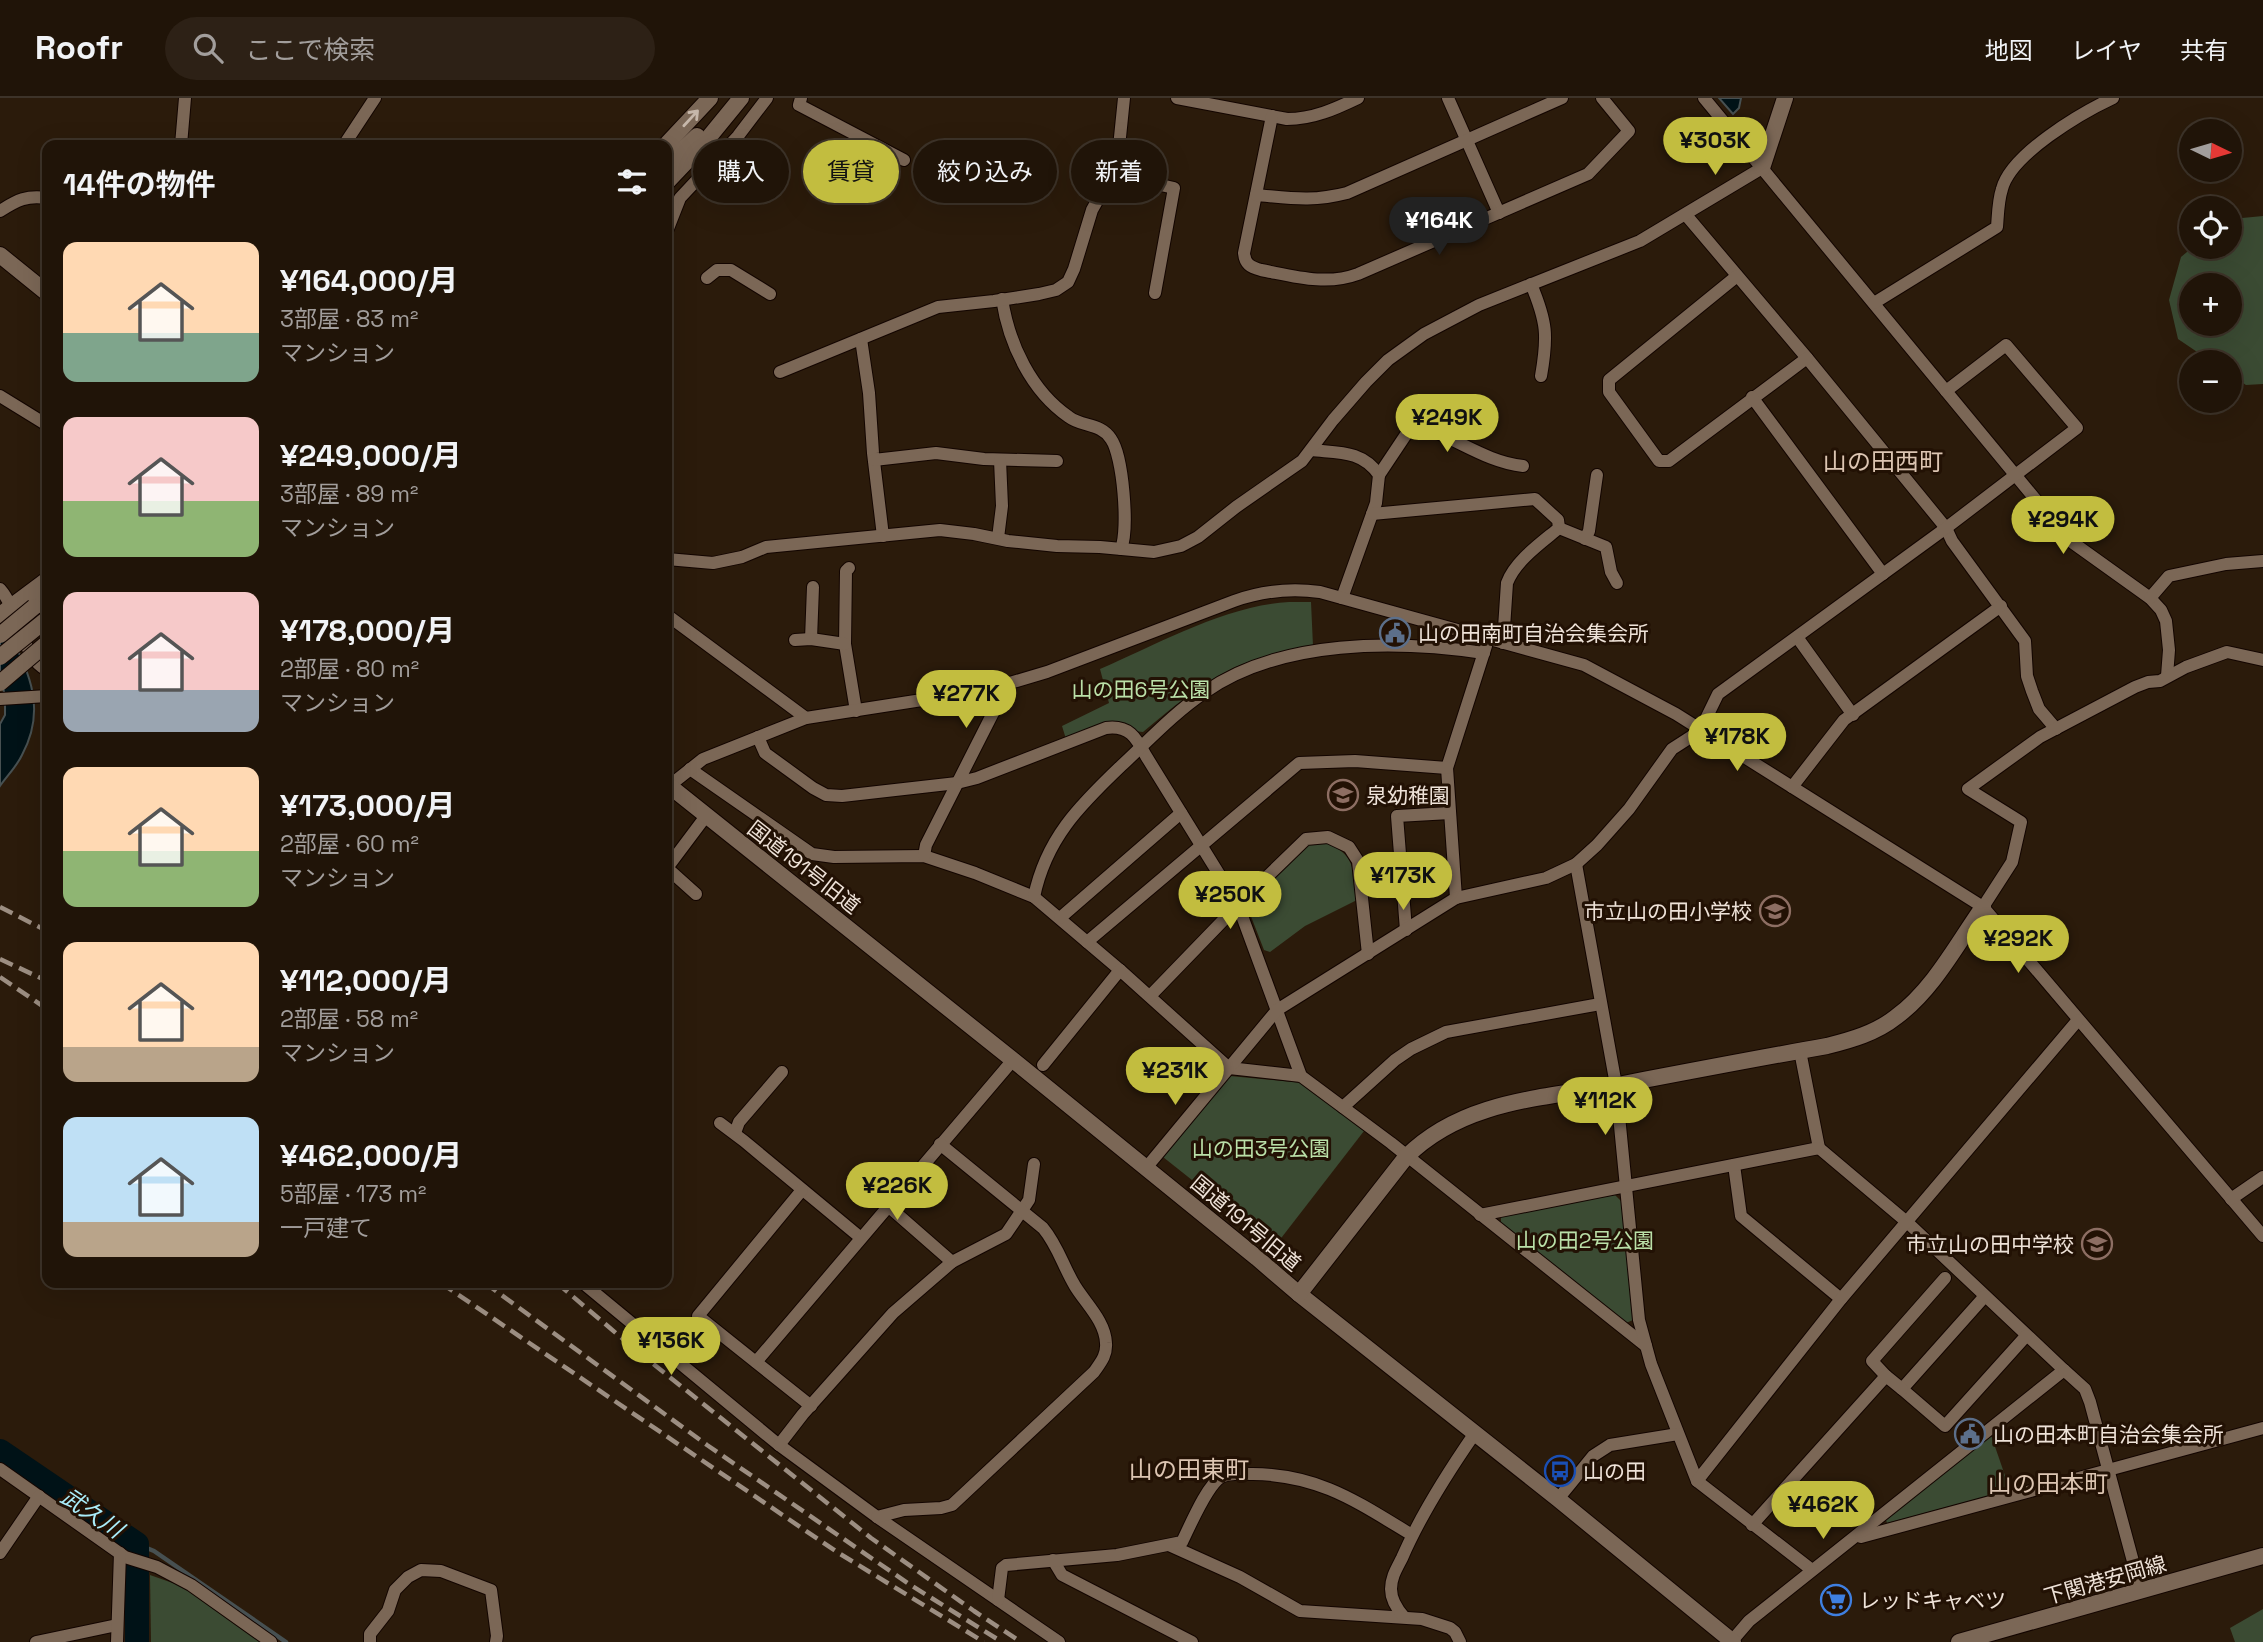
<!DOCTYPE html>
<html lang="ja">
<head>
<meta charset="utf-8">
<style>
	body { margin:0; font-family:"Space Grotesk","Noto Sans JP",sans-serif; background:#2d2116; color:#f1f3f6; height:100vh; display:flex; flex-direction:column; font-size:26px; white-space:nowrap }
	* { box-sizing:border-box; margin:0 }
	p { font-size:23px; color:#a29e9c }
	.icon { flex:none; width:38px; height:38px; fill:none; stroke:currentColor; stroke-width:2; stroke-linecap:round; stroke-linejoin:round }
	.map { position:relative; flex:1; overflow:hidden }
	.sheet { position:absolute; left:42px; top:42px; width:630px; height:1148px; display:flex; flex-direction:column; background:#201408; border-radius:14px; box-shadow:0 7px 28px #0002,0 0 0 2px #3d3329 }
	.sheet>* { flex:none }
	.guide { position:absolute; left:693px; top:42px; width:665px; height:63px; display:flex; gap:14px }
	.needle { width:46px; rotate:95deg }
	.fabs { position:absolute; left:2179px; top:21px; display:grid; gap:14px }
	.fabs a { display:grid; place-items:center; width:63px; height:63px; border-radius:50%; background:#201408; box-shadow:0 7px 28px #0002,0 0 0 2px #3d3329; font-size:35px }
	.price { position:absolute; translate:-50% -60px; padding:0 16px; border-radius:24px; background:#c2bd3f; color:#111; font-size:23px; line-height:46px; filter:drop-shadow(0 2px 4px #0008) }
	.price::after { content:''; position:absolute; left:50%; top:42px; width:21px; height:16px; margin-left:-10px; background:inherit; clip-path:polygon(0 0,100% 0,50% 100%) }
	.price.active { background:#222; color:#fff }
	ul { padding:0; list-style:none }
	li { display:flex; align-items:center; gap:21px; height:175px; padding:0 21px }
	li span { display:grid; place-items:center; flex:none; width:196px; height:140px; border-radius:14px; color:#555 }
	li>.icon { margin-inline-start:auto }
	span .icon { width:84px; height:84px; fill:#fffc; stroke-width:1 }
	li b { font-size:30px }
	h2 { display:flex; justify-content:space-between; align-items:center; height:84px; padding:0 21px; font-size:30px }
	.tag { padding:0 24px; border-radius:32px; background:#201408; box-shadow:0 7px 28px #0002,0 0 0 2px #3d3329; font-size:24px; line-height:63px }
	.tag.active { background:#c2bd3f; color:#111 }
	header { display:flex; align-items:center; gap:42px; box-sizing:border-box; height:98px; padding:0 35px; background:#201408; border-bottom:2px solid #3d3329 }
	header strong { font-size:33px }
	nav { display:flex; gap:38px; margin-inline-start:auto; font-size:24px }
	.search { width:490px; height:63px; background:#2d2116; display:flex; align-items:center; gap:18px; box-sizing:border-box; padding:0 24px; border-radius:38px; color:#a29e9c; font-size:26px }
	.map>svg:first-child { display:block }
</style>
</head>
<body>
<header>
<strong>Roofr</strong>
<div class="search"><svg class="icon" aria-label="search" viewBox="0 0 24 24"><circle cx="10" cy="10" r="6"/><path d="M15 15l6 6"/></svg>ここで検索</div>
<nav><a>地図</a><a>レイヤ</a><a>共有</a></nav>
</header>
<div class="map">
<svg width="2263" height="1544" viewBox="0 0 2263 1544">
	<rect width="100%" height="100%" fill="#2b1b0b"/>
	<g fill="#3b4b33" fill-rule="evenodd">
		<path d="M2263 118V286L2246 287 2230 276V264H2212L2178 241 2169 202 2181 159 2193 149H2230V125L2242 120ZM2191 187H2230V226H2191Z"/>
		<path d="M1289 504H1311L1313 548C1286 553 1258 559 1233 570 1199 586 1171 611 1143 634L1134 633 1124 626 1066 641 1062 628 1109 605 1100 571C1158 546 1226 507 1289 504Z"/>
		<path d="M1323 743C1357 757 1352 770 1357 802L1305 828 1270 854 1264 852 1247 808 1306 746Z"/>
		<path d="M1230 978 1303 985 1364 1033 1275 1148 1163 1059Z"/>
		<path d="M1615 1097 1621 1103 1633 1222 1626 1225 1501 1126V1118Z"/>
		<path d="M1991 1337 2010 1392 1887 1425 1886 1422Z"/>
		<path d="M150 1477 187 1490 261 1544H151Z"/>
		<path d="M2263 1511V1544H2235L2230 1530Z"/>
	</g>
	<g fill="#001217" stroke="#475051" stroke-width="2">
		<path d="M1719 0H1741L1739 10 1733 16Z"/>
		<path d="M0 515C22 564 51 603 22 657 17 668 7 678 0 688V626L5 617V597L0 581Z"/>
	</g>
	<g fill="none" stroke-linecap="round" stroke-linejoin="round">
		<path stroke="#475051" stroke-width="4.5" d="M137 1446 154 1453 286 1544"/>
		<path stroke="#001217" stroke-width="24" d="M0 1353 137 1446V1544"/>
		<g stroke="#130500" stroke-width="14">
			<g id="street">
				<path d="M801 0 799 7 904 62"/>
				<path d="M1177 0 1287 21C1313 21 1335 11 1358 0"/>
				<path d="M1448 0 1499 115"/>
				<path d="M1704 0 2069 442 2150 500 2161 512 2166 523 2169 552 2167 578"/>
				<path d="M1272 18 1244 155C1245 166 1250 169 1261 172 1293 178 1326 188 1358 176L1588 76 1629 33 1602 0"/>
				<path d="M181 47 185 0"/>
				<path d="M344 47 375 0"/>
				<path d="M1112 76 1174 90 1155 195"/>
				<path d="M1256 97C1291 100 1312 104 1347 95L1562 0"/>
				<path d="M0 113C17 102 27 97 47 100"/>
				<path d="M1686 117 1807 260 1946 430 1952 443 2025 543 2027 578 2032 593 2039 611 2056 631"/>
				<path d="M667 133 680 100 738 38 767 0"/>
				<path d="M1737 178 1609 282V294L1659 363H1669L1807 260"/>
				<path d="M707 180 717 172H731L770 196"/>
				<path d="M1531 186C1547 224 1548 238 1541 278"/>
				<path d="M1002 201C1009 246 1031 293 1069 319 1082 329 1101 325 1111 341 1123 358 1129 431 1121 451"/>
				<path d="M1874 205 1997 129C1998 117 1998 103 2002 91 2011 56 2081 15 2113 0"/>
				<path d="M861 241 869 295 873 355 883 438"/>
				<path d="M780 274 938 209 994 203 1039 196 1056 192 1068 184 1074 171 1092 112 1112 76 1119 49 1124 0"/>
				<path d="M0 298 47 327"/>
				<path d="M1752 299 1883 476"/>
				<path d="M1311 352C1338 355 1362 352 1379 377L1376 405 1342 500"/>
				<path d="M874 362 936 355 984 361 1057 363"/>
				<path d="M1379 377 1413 326C1451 336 1484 364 1523 368"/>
				<path d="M1372 416 1535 401 1558 422 1559 430C1541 445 1515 463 1507 485L1503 545"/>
				<path d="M1559 430 1606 449 1611 474 1617 485"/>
				<path d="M998 440 1002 408 1000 362"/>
				<path d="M1585 441 1589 433 1597 377"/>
				<path d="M667 461 713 465 742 459 766 449 940 432 974 436 1008 443 1057 448 1100 449 1154 454 1181 448 1198 439 1236 409 1302 363 1333 322 1366 284 1388 262 1424 236 1479 207 1640 143 1762 70"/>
				<path d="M849 470 846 473 845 546 856 613"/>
				<path d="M0 491C19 512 22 561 47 572"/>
				<path d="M2150 500 2169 478 2226 466 2263 463"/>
				<path d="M667 517 806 620"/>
				<path d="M1797 539 1853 617"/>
				<path d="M811 541 813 489"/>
				<path d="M795 542 811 541 845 546"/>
				<path d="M0 601 47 598"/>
				<path d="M758 639 765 655 813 690 826 697 842 698 957 685 977 680 1106 630C1129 627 1136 639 1146 658L1238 807 1301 978"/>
				<path d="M690 671 812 756 834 759 924 758 975 775 1034 799 1120 872 1229 970 1301 978 1391 1045 1646 1248"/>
				<path d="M669 688 703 661 806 620 967 595 1003 587 1047 574 1234 503C1262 493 1290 490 1320 494L1584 567 1676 616 1983 809 2263 1138"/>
				<path d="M1792 689 1844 622 2001 508"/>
				<path d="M924 758 926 747 999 603 1003 587"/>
				<path d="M1576 766 1616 987 1639 1222 1651 1266 1697 1383 1812 1472"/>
				<path d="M667 770 706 718"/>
				<path d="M667 770 696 796"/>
				<path d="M1034 799C1046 741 1079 708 1121 668 1148 643 1174 615 1205 594 1281 541 1396 542 1484 555"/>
				<path d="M1456 800 1447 670 1486 548"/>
				<path d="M1983 809 2012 764 2021 724 1968 691 2040 639 2135 589 2148 584 2160 583 2186 569 2227 554 2263 562"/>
				<path d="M1060 820 1181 715"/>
				<path d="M1406 832 1397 718 1450 715"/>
				<path d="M1087 844 1299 665 1355 663 1447 670"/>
				<path d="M1150 898 1238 807 1306 741 1328 739 1349 749 1358 763 1368 856"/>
				<path d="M1800 953 1819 1050"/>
				<path d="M1043 967 1120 872"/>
				<path d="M1343 1009 1395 962 1411 951 1446 934 1600 906"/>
				<path d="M720 1025 744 1043 861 1140"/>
				<path d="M735 1035 739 1024 782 974"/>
				<path d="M1734 1067 1741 1118 1841 1201"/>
				<path d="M1146 1070 1277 912 1456 800 1546 780 1576 766 1597 747 1629 711 1672 651 1700 633 1718 596 1946 430 2077 330 2006 247 1946 293"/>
				<path d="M802 1092 698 1218 811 1308"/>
				<path d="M2231 1101 2263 1079"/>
				<path d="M888 1108 952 1164"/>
				<path d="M1480 1117 1819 1050 1908 1125 2064 1272 1749 1523 1731 1544"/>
				<path d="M583 1185 779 1347 877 1419 1059 1544"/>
				<path d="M1985 1198 1902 1291 1945 1328 2026 1238"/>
				<path d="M756 1264 1013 962"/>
				<path d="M2064 1272 2085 1291 2090 1304 2141 1493"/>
				<path d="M1886 1278 1872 1263 1945 1180"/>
				<path d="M779 1347 803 1316 893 1215 952 1164 1006 1136 1029 1102 1034 1066"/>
				<path d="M0 1371 125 1459 157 1469 191 1487 271 1544"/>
				<path d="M1697 1383 1841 1201 2078 922"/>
				<path d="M1558 1401 1593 1358 1610 1347 1678 1336"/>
				<path d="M877 1419 904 1412 941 1410 952 1407 1094 1274C1101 1264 1107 1257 1106 1245 1105 1223 1086 1206 1075 1188 1063 1168 1058 1148 1043 1130L940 1046"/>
				<path d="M1752 1427 1886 1278 1902 1291"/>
				<path d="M1861 1439 2263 1330"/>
				<path d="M1169 1447 1240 1479 1300 1513 1422 1521 1450 1530 1455 1534 1460 1544"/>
				<path d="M0 1455 39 1398"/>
				<path d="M1053 1462 1062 1477 1192 1544"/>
				<path d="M998 1502 1002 1470 1006 1467 1117 1457 1182 1444C1190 1428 1207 1387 1221 1379 1230 1374 1243 1376 1253 1376 1320 1377 1357 1404 1412 1437"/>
				<path d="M1404 1519C1397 1511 1391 1502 1391 1491 1391 1479 1397 1470 1402 1460 1421 1416 1448 1374 1475 1335"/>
				<path d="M36 1544 117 1527"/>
				<path d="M117 1544 120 1455"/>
				<path d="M370 1544V1536L388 1513 395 1492 408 1479 421 1472 441 1473 491 1492 497 1538 496 1544"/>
			</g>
		</g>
		<g stroke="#130500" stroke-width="18">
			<g id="secondary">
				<path d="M666 47 710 0"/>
				<path d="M667 66 697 38"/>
				<path d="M1762 70 1785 0"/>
				<path d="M667 84 705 44 741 0"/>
				<path d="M0 157 47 195"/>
				<path d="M34 509 47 499"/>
				<path d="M0 517 47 482"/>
				<path d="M667 686 1013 962 1257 1160 1299 1196 1558 1401 1733 1544"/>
				<path d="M1299 1196 1406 1059C1464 1001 1547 1000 1623 986 1691 973 1759 960 1827 948 1851 942 1876 935 1896 919 1933 892 1957 846 1983 809"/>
				<path d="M1959 1544 2263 1458"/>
			</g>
		</g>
		<use href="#street" stroke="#7b6756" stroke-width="12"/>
		<use href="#secondary" stroke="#7b6756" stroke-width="16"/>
		<g stroke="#9c8e82" stroke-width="4.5" stroke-dasharray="14 7" stroke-linecap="butt">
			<path d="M0 809 47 833"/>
			<path d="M0 861 47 883"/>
			<path d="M0 879 47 911"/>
			<path d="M441 1185 837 1454 984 1544"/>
			<path d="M485 1185 707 1347 909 1486 1002 1544"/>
			<path d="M557 1185 637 1253 871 1440 974 1513 1021 1544"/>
		</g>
		<g stroke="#130500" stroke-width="18" stroke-linecap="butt">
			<g id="secondary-bridge">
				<path d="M0 537 34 509"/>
				<path d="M0 559 47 521"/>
				<path d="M0 585 47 545"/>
			</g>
		</g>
		<use href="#secondary-bridge" stroke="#7b6756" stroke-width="16"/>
	</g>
	<defs><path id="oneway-shaft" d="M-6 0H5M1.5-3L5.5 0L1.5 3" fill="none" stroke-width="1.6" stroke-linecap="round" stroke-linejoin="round" transform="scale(1.75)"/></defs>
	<use stroke="#c6b7aa" href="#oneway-shaft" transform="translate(691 20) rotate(-47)"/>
	<defs>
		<g id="civic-ring" transform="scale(1.575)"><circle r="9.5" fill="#221104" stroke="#5c6f8a" stroke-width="1.5"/><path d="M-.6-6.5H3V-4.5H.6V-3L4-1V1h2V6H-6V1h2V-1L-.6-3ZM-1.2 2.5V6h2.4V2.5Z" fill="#5c6f8a"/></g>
		<g id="school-ring" transform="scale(1.575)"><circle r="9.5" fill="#221104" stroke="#8d6e63" stroke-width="1.5"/><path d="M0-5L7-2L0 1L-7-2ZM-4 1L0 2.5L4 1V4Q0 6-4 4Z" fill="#8d6e63"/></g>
		<g id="bus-ring" transform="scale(1.575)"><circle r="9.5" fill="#221104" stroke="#1a4fb4" stroke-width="1.5"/><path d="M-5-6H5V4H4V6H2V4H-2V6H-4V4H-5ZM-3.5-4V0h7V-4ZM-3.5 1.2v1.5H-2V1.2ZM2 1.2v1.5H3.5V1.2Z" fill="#1a4fb4"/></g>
		<g id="supermarket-ring" transform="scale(1.575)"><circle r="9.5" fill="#221104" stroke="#3f7fe0" stroke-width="1.5"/><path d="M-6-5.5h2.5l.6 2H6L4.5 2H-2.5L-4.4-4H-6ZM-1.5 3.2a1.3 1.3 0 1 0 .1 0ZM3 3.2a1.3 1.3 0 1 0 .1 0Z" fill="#3f7fe0"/></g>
	</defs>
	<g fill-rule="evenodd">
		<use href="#civic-ring" x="1395" y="535"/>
		<use href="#school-ring" x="1343" y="697"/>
		<use href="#school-ring" x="1775" y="813"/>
		<use href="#school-ring" x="2097" y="1146"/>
		<use href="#civic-ring" x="1970" y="1336"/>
		<use href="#bus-ring" x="1560" y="1373"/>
		<use href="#supermarket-ring" x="1836" y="1502"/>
	</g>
	<g text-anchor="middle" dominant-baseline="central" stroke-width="6" stroke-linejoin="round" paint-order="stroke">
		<g font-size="21" fill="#eee2d8" stroke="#221104" text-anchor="start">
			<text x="1418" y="535">山の田南町自治会集会所</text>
			<text x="1366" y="697">泉幼稚園</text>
			<text x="1752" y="813" text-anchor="end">市立山の田小学校</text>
			<text x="2074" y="1146" text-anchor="end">市立山の田中学校</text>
			<text x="1993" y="1336">山の田本町自治会集会所</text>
			<text x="1583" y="1373">山の田</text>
			<text x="1859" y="1502">レッドキャベツ</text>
		</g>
		<g font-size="21" fill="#bae0a8" stroke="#221104">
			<text x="1141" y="591">山の田6号公園</text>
			<text x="1261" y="1050">山の田3号公園</text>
			<text x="1585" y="1142">山の田2号公園</text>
		</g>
		<g font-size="21" fill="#eee2d8" stroke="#221104">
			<text transform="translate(804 769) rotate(38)">国道191号旧道</text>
			<text transform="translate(1246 1125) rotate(40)">国道191号旧道</text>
			<text transform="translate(2105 1482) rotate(-16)">下関港安岡線</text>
		</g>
		<g font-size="23" font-style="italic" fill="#aaedfa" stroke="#221104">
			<text transform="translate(92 1415) rotate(34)">武久川</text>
		</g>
		<g font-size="24" fill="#dcc5b2" stroke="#221104">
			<text x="1883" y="363">山の田西町</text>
			<text x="1189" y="1371">山の田東町</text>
			<text x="2048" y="1385">山の田本町</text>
		</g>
	</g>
</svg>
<div class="fabs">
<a><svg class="needle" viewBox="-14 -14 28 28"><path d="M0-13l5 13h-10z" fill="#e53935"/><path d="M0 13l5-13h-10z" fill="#a29e9c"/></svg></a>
<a><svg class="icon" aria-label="locate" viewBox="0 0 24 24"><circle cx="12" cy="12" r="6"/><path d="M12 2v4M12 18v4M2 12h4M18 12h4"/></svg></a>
<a>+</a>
<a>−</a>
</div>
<b class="price" style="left:1715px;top:79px">¥303K</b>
<b class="price active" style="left:1439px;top:159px">¥164K</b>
<b class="price" style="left:1447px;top:356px">¥249K</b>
<b class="price" style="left:2063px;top:458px">¥294K</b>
<b class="price" style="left:966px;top:632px">¥277K</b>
<b class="price" style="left:1737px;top:675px">¥178K</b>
<b class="price" style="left:1403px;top:814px">¥173K</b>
<b class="price" style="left:1230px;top:833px">¥250K</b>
<b class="price" style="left:2018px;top:877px">¥292K</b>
<b class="price" style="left:1175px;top:1009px">¥231K</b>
<b class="price" style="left:1605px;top:1039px">¥112K</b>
<b class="price" style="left:897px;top:1124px">¥226K</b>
<b class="price" style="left:671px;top:1279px">¥136K</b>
<b class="price" style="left:1823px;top:1443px">¥462K</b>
<div class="guide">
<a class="tag">購入</a>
<a class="tag active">賃貸</a>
<a class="tag">絞り込み</a>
<a class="tag">新着</a>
</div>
<section class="sheet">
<h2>14件の物件<svg class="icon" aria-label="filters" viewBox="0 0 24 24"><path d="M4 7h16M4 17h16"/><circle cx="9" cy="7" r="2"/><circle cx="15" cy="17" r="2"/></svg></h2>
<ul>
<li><span style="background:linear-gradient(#ffd9b3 65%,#7fa58c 0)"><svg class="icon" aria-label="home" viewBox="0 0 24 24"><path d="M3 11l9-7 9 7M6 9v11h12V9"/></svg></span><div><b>¥164,000/月</b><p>3部屋 · 83 m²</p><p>マンション</p></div></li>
<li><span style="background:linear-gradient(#f6c9c9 60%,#8fb573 0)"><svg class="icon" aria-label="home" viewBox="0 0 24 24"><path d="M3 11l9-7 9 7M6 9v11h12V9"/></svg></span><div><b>¥249,000/月</b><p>3部屋 · 89 m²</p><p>マンション</p></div></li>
<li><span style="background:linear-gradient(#f6c9c9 70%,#9aa5b1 0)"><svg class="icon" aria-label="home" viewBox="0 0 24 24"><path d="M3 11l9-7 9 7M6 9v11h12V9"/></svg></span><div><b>¥178,000/月</b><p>2部屋 · 80 m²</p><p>マンション</p></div></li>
<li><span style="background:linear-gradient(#ffd9b3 60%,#8fb573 0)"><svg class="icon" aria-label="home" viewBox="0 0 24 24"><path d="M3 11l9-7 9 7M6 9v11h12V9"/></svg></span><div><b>¥173,000/月</b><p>2部屋 · 60 m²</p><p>マンション</p></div></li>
<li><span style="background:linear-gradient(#ffd9b3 75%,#b9a48a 0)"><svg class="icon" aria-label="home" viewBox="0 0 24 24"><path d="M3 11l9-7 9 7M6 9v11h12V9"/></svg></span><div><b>¥112,000/月</b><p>2部屋 · 58 m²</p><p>マンション</p></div></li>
<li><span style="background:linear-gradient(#bfe0f5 75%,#b9a48a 0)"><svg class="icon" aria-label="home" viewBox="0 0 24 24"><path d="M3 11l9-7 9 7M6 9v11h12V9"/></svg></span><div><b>¥462,000/月</b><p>5部屋 · 173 m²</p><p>一戸建て</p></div></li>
</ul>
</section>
</div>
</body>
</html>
